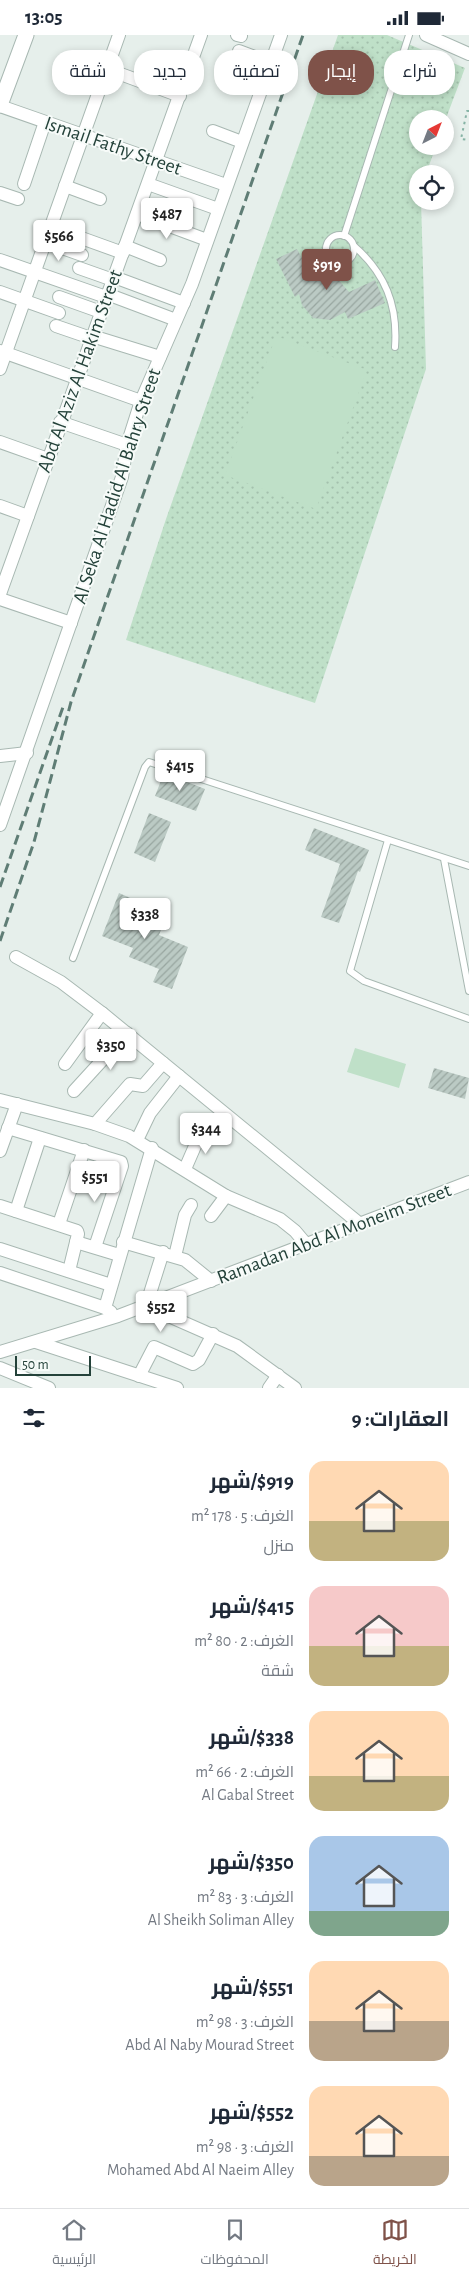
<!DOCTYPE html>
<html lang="ar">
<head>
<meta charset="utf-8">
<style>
	body { margin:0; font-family:"Alegreya Sans",Cairo,sans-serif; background:#f2f2f3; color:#1f2937; direction:rtl; height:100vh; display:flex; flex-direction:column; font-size:19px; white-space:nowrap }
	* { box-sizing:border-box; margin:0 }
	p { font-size:16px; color:#747a83 }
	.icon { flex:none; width:28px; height:28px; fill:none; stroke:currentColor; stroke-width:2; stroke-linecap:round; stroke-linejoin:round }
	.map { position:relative; height:1353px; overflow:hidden; direction:ltr }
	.details { display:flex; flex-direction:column; background:#fff; flex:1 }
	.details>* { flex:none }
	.guide { position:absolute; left:15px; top:15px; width:440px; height:45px; direction:rtl; display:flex; gap:10px }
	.needle { width:32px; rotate:42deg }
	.controls { position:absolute; left:409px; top:75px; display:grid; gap:10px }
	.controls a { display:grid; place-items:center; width:45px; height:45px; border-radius:50%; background:#fff; box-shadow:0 2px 8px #0003; font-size:25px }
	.scale { position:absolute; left:15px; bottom:12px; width:76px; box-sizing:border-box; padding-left:5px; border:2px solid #24423a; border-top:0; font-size:14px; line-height:18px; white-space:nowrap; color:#24423a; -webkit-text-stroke:4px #f7fbf9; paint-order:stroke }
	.price { position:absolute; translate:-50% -42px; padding:0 11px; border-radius:5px; background:#fff; color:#222; font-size:16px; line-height:32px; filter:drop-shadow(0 1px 2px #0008) }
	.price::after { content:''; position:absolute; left:50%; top:30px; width:15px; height:11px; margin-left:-8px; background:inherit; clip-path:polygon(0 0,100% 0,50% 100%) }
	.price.on { background:#7f5249; color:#fff }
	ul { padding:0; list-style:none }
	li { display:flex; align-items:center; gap:15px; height:125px; padding:0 20px }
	li span { display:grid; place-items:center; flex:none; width:140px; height:100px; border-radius:15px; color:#555 }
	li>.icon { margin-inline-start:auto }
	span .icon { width:60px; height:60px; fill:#fffc; stroke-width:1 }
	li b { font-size:21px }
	h2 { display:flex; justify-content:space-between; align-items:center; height:60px; padding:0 20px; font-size:21px }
	.pill { padding:0 18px; border-radius:20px; background:#fff; box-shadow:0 2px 8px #0003; font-size:18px; line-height:45px }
	.pill.on { background:#7f5249; color:#fff }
	.status { display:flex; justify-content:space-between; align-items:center; height:35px; padding:0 25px; background:#fff; direction:ltr }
	.status svg { height:14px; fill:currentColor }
	.dock { display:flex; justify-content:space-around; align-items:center; height:70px; border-top:1px solid #e0e1e3; background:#fff; font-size:14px; color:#747a83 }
	.dock a { display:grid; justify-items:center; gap:2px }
	.dock .on { color:#7f5249 }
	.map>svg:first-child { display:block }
</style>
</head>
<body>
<div class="status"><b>13:05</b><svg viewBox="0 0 49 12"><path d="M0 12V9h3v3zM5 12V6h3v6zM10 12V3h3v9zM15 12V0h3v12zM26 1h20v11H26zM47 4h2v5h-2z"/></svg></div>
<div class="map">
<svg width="469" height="1353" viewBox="0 0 469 1353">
	<defs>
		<pattern id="grass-dots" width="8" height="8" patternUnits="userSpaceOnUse" patternTransform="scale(1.25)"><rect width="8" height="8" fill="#bfe0c8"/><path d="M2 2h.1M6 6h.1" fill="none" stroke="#a4c1ad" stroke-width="1.8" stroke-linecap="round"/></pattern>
		<pattern id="building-hatch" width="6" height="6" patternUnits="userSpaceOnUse" patternTransform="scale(1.25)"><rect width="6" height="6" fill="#bbcac4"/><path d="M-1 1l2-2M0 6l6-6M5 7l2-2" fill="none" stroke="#98a6a0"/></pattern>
	</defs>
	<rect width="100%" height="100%" fill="#e6efeb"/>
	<path fill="url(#grass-dots)" d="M338 0H387L465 33 445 86V84H418V111H436L426 139H418V166H421L426 334 315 668 126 605 166 484Z"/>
	<g fill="#bfe0c8">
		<path d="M276 301 367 335 316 474 225 440Z"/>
		<path d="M355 1013 406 1029 399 1053 347 1037Z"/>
	</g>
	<g fill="url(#building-hatch)">
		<path d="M297 214 311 241 321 238 336 242 349 257 375 245 385 268 348 284 345 277 330 285 313 283 302 270 299 259 295 262 276 224Z"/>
		<path d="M164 738 205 754 196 776 155 761Z"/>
		<path d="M149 778 171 787 155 827 134 818Z"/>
		<path d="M314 793 369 815 360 837 358 836 339 888 321 882 340 829 305 815Z"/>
		<path d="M119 858 137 866 134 875 164 887 159 900 188 912 172 954 153 947 159 934 129 922 133 913 102 901Z"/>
		<path d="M434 1033 469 1043 465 1064 428 1053Z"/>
	</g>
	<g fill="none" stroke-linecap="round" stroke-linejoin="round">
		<g stroke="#a8b8b2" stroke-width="8">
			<g id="service">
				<circle cx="340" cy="214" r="14"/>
				<path d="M344 201 409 0"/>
				<path d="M354 211C385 238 398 270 395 312"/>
				<path d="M388 805 350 936 364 946 469 984"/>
				<path d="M444 824 469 956"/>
				<path d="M73 923 145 732 149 727 469 831"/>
			</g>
		</g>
		<g stroke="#a8b8b2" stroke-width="14">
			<g id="minor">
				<path d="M237 0 241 1"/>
				<path d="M426 0 469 19"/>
				<path d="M239 16 271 28"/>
				<path d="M107 34 180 61"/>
				<path d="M0 71 226 150"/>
				<path d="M213 96 242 107"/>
				<path d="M24 149 45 87"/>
				<path d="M148 149 218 174"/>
				<path d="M65 151 100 164"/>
				<path d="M0 158 18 164"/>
				<path d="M137 179 207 205"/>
				<path d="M51 192 123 218"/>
				<path d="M45 207 82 220"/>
				<path d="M125 211 160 225"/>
				<path d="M0 225 106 262"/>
				<path d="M79 233 113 245"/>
				<path d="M114 242 184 268"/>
				<path d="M0 257 59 278"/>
				<path d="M107 259 176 285"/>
				<path d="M59 262 101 277"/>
				<path d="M56 291 91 303"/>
				<path d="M92 301 160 322"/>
				<path d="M0 316 141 366"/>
				<path d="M0 334 119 0"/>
				<path d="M60 387 127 410"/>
				<path d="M0 407 48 424"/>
				<path d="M0 471 28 481"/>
				<path d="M0 559 201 0"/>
				<path d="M0 564 71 588"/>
				<path d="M0 721 27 718"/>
				<path d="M0 790 122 442 127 410 141 366 192 249 281 0"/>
				<path d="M16 922 61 947 102 978 360 1189"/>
				<path d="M65 1029 102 978"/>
				<path d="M74 1056 127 998"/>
				<path d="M0 1065 95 1089 129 1101 226 1161 280 1184 295 1196 306 1209"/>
				<path d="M95 1089 130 1049 143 1051 163 1028"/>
				<path d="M8 1093 121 1127 122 1131 95 1212"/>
				<path d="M137 1105 150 1078 179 1041"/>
				<path d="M0 1116 17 1069"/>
				<path d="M185 1134 202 1095"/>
				<path d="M0 1171 77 1196 78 1199 69 1236"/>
				<path d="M16 1176 40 1103"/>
				<path d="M211 1181 226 1161"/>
				<path d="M59 1189 84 1115"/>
				<path d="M76 1207 119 1220"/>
				<path d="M123 1207 185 1225 211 1246"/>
				<path d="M0 1214 111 1250"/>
				<path d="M163 1217 146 1271 237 1311 295 1353"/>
				<path d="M175 1221 185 1180 191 1170"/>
				<path d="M0 1238 105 1273 111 1277"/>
				<path d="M105 1273 152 1113"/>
				<path d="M36 1307 177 1353"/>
				<path d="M0 1317 118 1281 469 1147"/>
				<path d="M0 1333 49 1353"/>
				<path d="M139 1341 154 1312 193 1329 199 1325 213 1299"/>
				<path d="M269 1353 278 1340"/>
			</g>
		</g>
		<g stroke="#a8b8b2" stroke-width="17">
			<path id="tertiary" d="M0 70 26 0"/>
		</g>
		<path stroke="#86b3a5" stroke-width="2" stroke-dasharray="2.5 4" stroke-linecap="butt" d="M469 76H467L461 104 469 105"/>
		<use href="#service" stroke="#fff" stroke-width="6"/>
		<use href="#minor" stroke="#fff" stroke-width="12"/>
		<use href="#tertiary" stroke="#fff" stroke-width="15"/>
		<g stroke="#5f7d75" stroke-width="3" stroke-dasharray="10 5" stroke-linecap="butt">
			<path d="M0 852 63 672"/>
			<path d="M0 906 34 807 71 667 303 0"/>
		</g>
	</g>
	<g text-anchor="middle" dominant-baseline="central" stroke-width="4" stroke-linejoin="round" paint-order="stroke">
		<g font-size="20" fill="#24423a" stroke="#f7fbf9">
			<text transform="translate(113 111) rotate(19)">Ismail Fathy Street</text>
			<text transform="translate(80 336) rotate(-70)">Abd Al Aziz Al Hakim Street</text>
			<text transform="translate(117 451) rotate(-72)">Al Seka Al Hadid Al Bahry Street</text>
			<text transform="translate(334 1199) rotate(-21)">Ramadan Abd Al Moneim Street</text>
		</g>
	</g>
</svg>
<div class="controls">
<a><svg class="needle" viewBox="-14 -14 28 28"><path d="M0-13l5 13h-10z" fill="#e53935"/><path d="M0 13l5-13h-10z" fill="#747a83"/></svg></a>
<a><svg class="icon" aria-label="locate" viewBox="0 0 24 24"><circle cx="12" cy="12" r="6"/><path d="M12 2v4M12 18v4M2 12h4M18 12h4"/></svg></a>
</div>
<div class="scale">50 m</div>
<b class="price" style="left:167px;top:205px">$487</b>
<b class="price" style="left:59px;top:227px">$566</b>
<b class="price on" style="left:327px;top:256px">$919</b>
<b class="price" style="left:180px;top:757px">$415</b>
<b class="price" style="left:145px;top:905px">$338</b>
<b class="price" style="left:111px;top:1036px">$350</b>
<b class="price" style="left:206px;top:1120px">$344</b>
<b class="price" style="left:95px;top:1168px">$551</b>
<b class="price" style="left:161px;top:1298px">$552</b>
<div class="guide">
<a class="pill">شراء</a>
<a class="pill on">إيجار</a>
<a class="pill">تصفية</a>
<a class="pill">جديد</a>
<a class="pill">شقة</a>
</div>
</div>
<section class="details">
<h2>العقارات: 9<svg class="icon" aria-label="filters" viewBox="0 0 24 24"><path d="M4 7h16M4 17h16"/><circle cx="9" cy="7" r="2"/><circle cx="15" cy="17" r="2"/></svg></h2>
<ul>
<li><span style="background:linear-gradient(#ffd9b3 60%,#c2b280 0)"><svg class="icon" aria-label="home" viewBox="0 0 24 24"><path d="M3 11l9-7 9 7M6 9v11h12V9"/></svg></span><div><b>$919/شهر</b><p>الغرف: 5 · 178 m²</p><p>منزل</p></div></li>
<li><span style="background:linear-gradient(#f6c9c9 60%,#c2b280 0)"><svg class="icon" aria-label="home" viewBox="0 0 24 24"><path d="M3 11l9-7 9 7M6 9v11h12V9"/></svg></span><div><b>$415/شهر</b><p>الغرف: 2 · 80 m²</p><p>شقة</p></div></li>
<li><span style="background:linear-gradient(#ffd9b3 65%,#c2b280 0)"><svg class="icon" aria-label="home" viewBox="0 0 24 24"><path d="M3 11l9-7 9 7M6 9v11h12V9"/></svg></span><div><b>$338/شهر</b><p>الغرف: 2 · 66 m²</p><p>Al Gabal Street</p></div></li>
<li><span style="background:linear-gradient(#a9c7e8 75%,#7fa58c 0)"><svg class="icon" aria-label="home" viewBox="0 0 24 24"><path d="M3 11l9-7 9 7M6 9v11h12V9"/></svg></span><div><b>$350/شهر</b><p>الغرف: 3 · 83 m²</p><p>Al Sheikh Soliman Alley</p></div></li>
<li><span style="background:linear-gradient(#ffd9b3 60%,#b9a48a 0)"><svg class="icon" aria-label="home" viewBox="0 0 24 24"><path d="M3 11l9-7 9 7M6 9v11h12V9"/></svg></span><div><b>$551/شهر</b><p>الغرف: 3 · 98 m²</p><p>Abd Al Naby Mourad Street</p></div></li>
<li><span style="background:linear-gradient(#ffd9b3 70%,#b9a48a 0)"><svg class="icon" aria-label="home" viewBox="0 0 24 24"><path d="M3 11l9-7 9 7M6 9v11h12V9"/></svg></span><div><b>$552/شهر</b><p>الغرف: 3 · 98 m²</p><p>Mohamed Abd Al Naeim Alley</p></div></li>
</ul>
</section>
<nav class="dock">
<a class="on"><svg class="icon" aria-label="map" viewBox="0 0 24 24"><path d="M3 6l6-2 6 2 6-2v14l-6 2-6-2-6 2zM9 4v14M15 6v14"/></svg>الخريطة</a>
<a><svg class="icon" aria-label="saved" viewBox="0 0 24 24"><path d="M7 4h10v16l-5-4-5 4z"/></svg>المحفوظات</a>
<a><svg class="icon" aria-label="home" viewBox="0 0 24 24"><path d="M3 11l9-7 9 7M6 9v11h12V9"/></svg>الرئيسية</a>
</nav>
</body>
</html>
